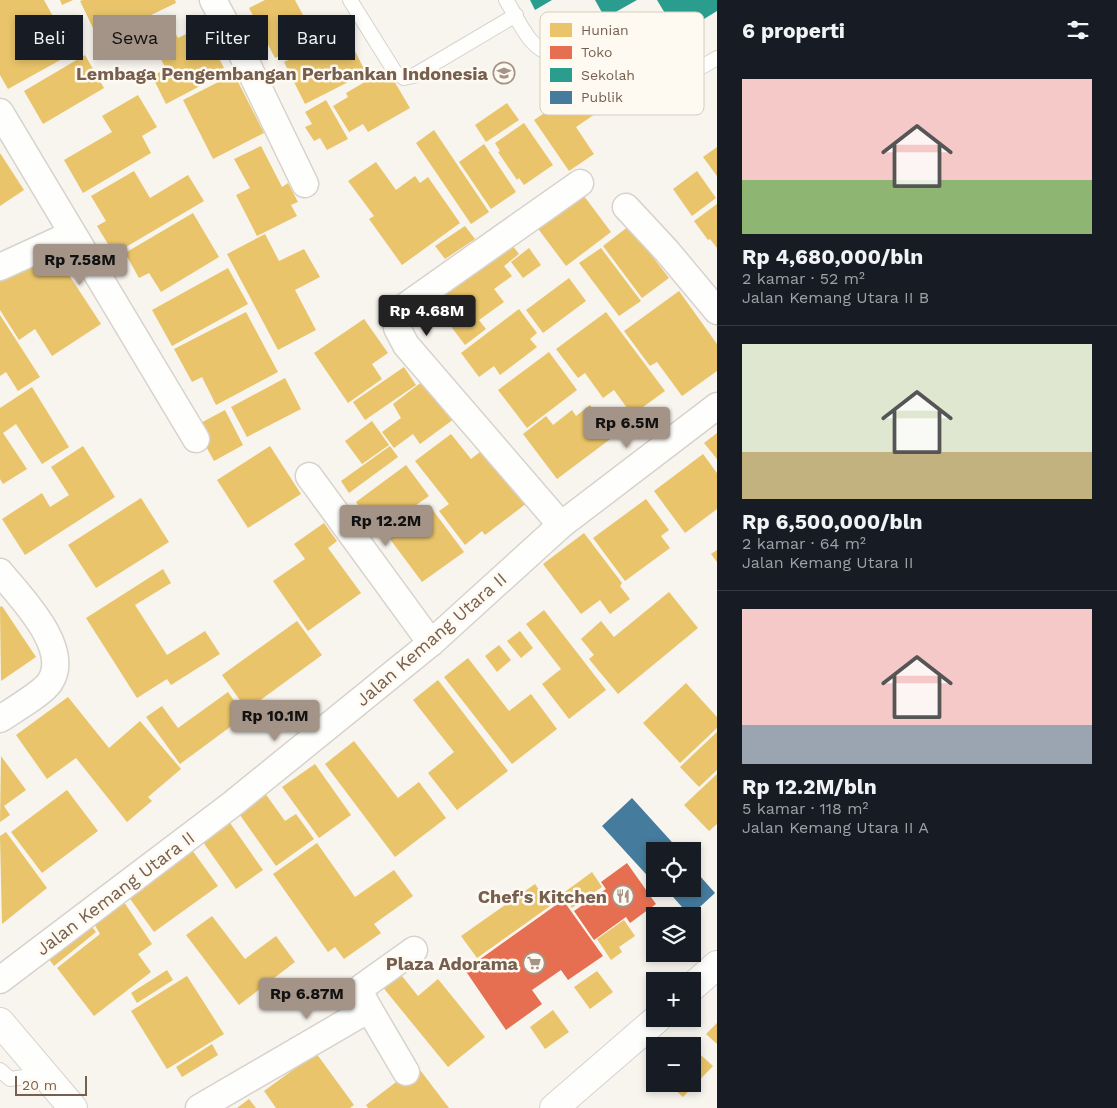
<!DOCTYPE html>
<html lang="id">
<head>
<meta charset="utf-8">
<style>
	body { margin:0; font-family:"Work Sans",sans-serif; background:#20242c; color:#f1f3f6; height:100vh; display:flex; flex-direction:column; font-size:19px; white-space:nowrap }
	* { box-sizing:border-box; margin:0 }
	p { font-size:16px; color:#9ea1a6 }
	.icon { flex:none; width:28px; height:28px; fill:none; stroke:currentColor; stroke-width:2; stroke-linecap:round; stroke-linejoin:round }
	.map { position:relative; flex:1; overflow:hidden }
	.panel { display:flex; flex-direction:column; background:#171b24; width:400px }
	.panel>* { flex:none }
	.banner { position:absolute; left:15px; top:15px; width:475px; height:45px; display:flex; gap:10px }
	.tools { position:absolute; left:646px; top:842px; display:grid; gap:10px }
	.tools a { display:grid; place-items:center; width:55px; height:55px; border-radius:0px; background:#171b24; box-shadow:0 2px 8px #0003; font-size:25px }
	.scale { position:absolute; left:15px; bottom:12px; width:72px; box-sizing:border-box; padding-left:5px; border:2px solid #765f4f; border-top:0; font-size:14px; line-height:18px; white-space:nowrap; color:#765f4f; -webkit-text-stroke:4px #fefaf1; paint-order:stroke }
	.price { position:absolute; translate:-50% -42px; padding:0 11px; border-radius:5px; background:#a49487; color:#111; font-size:16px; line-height:32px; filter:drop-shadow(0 1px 2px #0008) }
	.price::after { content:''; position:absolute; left:50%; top:30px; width:15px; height:11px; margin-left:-8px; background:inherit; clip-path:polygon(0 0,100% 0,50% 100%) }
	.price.selected { background:#222; color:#fff }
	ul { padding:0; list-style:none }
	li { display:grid; align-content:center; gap:10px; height:265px; padding:0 25px }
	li+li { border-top:1px solid #363941 }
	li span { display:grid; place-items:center; height:155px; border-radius:0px; color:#555 }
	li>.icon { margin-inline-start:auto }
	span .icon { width:90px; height:90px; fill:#fffc; stroke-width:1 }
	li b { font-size:21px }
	h2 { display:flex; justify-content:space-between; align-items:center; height:60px; padding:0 25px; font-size:21px }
	.tag { padding:0 18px; border-radius:0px; background:#171b24; box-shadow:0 2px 8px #0003; font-size:18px; line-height:45px }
	.tag.selected { background:#a49487; color:#111 }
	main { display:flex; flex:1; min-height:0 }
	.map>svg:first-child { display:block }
</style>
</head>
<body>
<main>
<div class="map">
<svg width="717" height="1108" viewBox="0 0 717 1108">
	<rect width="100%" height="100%" fill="#f8f5ef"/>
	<g fill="#e9c46a">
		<path d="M0 0H44L73 53 8 89 0 75Z"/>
		<path d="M60 0H73L62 5Z"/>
		<path d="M83 0H175L176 3 124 28 130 39 104 51 80 1Z"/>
		<path d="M265 0H295L315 38 275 58 249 8Z"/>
		<path d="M170 23 178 38 202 26 224 68 200 80 202 85 166 104 152 76 166 69 148 34Z"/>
		<path d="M345 31 366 73 305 104 284 62Z"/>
		<path d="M85 55 104 88 43 124 24 91Z"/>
		<path d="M387 69 410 108 368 132 363 124 349 132 333 106 348 97 346 93Z"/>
		<path d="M234 74 264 133 213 159 183 100Z"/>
		<path d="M579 90 595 114 576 127 594 154 569 171 534 120Z"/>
		<path d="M138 95 157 127 142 136 151 153 83 193 64 160 112 132 102 116Z"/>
		<path d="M326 100 348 139 327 150 320 138 314 141 305 127 312 124 305 112Z"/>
		<path d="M507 103 519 120 486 142 475 125Z"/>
		<path d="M524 123 553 165 524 185 519 178 517 180 498 152 500 151 495 143Z"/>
		<path d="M434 130 489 212 471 224 416 143Z"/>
		<path d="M484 144 516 192 491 209 459 162Z"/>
		<path d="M261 146 282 187 288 183 298 202 291 205 297 216 257 236 236 195 250 188 234 159Z"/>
		<path d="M717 147V176L703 157Z"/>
		<path d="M0 153 24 190 0 206Z"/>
		<path d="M376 162 396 190 415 176 420 183 428 177 460 223 402 265 369 219 374 216 348 181Z"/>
		<path d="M134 171 150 198 188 175 204 201 114 254 97 226 106 221 91 196Z"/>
		<path d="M697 171 716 198 692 216 673 189Z"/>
		<path d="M581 192 611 232 566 266 536 226Z"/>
		<path d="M717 204V248L710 239 708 240 694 221Z"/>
		<path d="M193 213 219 257 161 292 149 273 139 278 125 253Z"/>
		<path d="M465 226 475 239 445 259 435 246Z"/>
		<path d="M629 226 669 278 642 298 603 246Z"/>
		<path d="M265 234 279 261 304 249 320 277 295 290 316 330 278 350 227 254Z"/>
		<path d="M506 237 519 254 504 266 512 276 494 289 504 302 479 320 486 329 465 345 428 296Z"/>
		<path d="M529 248 541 265 523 278 511 262Z"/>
		<path d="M601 248 641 301 619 316 579 263Z"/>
		<path d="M52 249 101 324 52 356 35 329 19 340 0 310V282Z"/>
		<path d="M228 268 248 304 172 346 152 310Z"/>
		<path d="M569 278 586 301 543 333 526 310Z"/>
		<path d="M679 291 717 344V371L682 396 657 362 650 366 624 331Z"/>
		<path d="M519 309 537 333 530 339 537 347 500 375 494 366 479 377 461 353Z"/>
		<path d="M246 312 278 372 216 405 202 377 192 382 174 349Z"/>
		<path d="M606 312 665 391 632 415 614 390 603 398 585 373 578 378 556 349Z"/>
		<path d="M0 315 40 377 18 391 6 372 0 376Z"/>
		<path d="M364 319 388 353 372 364 382 379 348 403 314 353Z"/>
		<path d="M549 352 577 390 527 428 498 390Z"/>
		<path d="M404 367 416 385 365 420 353 402Z"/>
		<path d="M285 378 301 409 247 437 231 407Z"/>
		<path d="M423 381 458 416 420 444 413 434 394 448 382 432 401 418 393 404Z"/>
		<path d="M32 387 69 447 42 464 16 424 3 433 27 469 3 484 0 479V408Z"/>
		<path d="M590 405 613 437 557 479 523 434 546 416 553 425 572 410 576 416Z"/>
		<path d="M225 410 243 445 214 461 195 426Z"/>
		<path d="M372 421 389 445 362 464 345 441Z"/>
		<path d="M717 433V459L704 443Z"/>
		<path d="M451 434 471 459 485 448 527 503 485 535 482 531 465 545 439 511 449 504 415 461Z"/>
		<path d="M83 446 115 497 25 555 2 519 42 493 50 507 69 495 51 467Z"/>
		<path d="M270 446 301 494 248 528 217 480Z"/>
		<path d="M390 446 398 457 349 493 341 481Z"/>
		<path d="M703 454 717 473V509L685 533 654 491Z"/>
		<path d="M406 465 429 496 378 532 356 502Z"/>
		<path d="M141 498 169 542 96 588 68 545Z"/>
		<path d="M646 499 669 530 661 536 670 548 625 581 593 538Z"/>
		<path d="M432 509 464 552 422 582 390 539Z"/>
		<path d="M324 523 337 541 328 548 361 593 308 631 273 581 305 559 294 544Z"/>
		<path d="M584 533 622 583 620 586 630 599 610 614 600 600 581 614 543 564Z"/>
		<path d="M717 550V562L711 554Z"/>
		<path d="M163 569 171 583 135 605 167 655 205 631 220 654 171 685 167 679 137 698 86 618Z"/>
		<path d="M669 592 698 628 618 694 589 659 594 655 581 639 601 621 614 637Z"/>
		<path d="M2 606 36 657 1 681 0 607Z"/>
		<path d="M544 610 606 690 569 719 542 684 561 669 526 624Z"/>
		<path d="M297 621 322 655 247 710 222 675Z"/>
		<path d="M520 631 533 648 521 658 507 641Z"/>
		<path d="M499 645 511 660 497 672 485 656Z"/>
		<path d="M468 658 509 711 531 694 557 729 512 764 444 677Z"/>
		<path d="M438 680 508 771 457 810 428 773 454 752 413 700Z"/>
		<path d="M686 683 717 717V728L680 763 643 723Z"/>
		<path d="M228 692 245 716 180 764 146 717 162 706 178 728Z"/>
		<path d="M68 697 109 748 140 721 181 769 148 797 152 801 127 822 76 758 47 779 16 735Z"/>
		<path d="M717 732V770L699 787 680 767Z"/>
		<path d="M354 741 398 798 419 782 446 818 395 857 325 764Z"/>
		<path d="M1 756 26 790 4 806 10 815 0 822Z"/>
		<path d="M315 764 351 815 319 838 282 787Z"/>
		<path d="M717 774V824L709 831 684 805Z"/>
		<path d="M262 789 285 821 296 814 314 839 276 866 235 808Z"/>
		<path d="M67 790 98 831 42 873 11 832Z"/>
		<path d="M223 813 263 870 236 889 196 832Z"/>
		<path d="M6 832 47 888 2 924 0 836Z"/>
		<path d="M187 843 218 886 154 932 123 889Z"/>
		<path d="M317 843 355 897 394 870 413 896 374 924 381 933 344 959 335 947 328 952 273 874Z"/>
		<path d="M592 872 602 887 572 908 562 894Z"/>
		<path d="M535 884 550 906 477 958 461 936Z"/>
		<path d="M124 902 152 944 138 954 151 972 94 1016 57 968 100 934 93 922Z"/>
		<path d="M212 916 245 959 276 936 295 962 239 1005 186 935Z"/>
		<path d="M86 920 96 932 54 966 43 951Z"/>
		<path d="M624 920 635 936 619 947 622 952 611 960 597 939Z"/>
		<path d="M167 970 173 980 137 1003 131 993Z"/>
		<path d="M398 971 418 996 438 979 485 1037 448 1067 381 985Z"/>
		<path d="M597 971 613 992 590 1009 574 987Z"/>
		<path d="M187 976 224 1034 167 1069 131 1011Z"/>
		<path d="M553 1010 569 1032 545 1049 530 1027Z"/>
		<path d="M717 1023V1044L706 1034Z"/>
		<path d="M686 1041 692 1046H682Z"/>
		<path d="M212 1044 218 1055 182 1077 176 1067Z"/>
		<path d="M692 1047 713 1066 683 1097 669 1084H692Z"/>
		<path d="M316 1053 354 1105 350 1108H276L264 1091Z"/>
		<path d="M417 1066 449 1108H368L366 1105Z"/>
		<path d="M249 1099 256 1108H237Z"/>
	</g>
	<g fill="#e76f51">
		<path d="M627 863 656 904 630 923 626 917 594 940 574 911 606 889 601 882Z"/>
		<path d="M563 900 603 956 568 980 561 970 532 990 542 1004 506 1030 465 970Z"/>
	</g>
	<g fill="#2a9d8f">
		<path d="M530 0H552L535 10Z"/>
		<path d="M595 0H637L605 18Z"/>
		<path d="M657 0H717V11L678 35Z"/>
	</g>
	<g fill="#457b9d">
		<path d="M632 798 680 851H655V884L602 826Z"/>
		<path d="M692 867 715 893 690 916 666 889H692Z"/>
	</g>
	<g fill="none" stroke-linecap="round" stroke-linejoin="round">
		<g stroke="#d8d2cd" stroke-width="16">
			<g id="service">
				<path d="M350 0 395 72 404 78 413 76 516 15"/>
				<path d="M506 0C518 18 529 50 551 53L620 33C642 41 662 72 684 72 695 72 707 64 717 58"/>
				<path d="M0 1070 10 1079 24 1077"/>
			</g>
		</g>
		<g stroke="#d8d2cd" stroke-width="29">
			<g id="minor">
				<path d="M213 0 245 60 305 184"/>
				<path d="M0 112 196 439"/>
				<path d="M626 207 666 250 717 311"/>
				<path d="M0 267 72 234"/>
				<path d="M309 476 431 643"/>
				<path d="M561 525 406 345 397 328V315L407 305 580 183"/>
				<path d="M0 572C20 597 72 648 50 682 43 693 12 711 0 719"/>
				<path d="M0 980 231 805 431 643 561 525 717 406"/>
				<path d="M369 1009 406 1072"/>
				<path d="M199 1108 369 1009 361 994 362 987 414 950"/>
			</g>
		</g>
		<g stroke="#d8d2cd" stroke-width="30">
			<g id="tertiary">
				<path d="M692 987 717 965"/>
				<path d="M0 1022 73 1108"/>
				<path d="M554 1108 657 1019"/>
			</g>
		</g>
		<use href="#service" stroke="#fefefd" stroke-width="14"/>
		<use href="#minor" stroke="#fefefd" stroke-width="26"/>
		<use href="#tertiary" stroke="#fefefd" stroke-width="28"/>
	</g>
	<defs>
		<g id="university-ring" transform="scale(1.125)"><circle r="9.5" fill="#fefaf1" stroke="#a49487" stroke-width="1.5"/><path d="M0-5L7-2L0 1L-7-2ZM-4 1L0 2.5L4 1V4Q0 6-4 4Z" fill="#a49487"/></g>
		<g id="restaurant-ring" transform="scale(1.125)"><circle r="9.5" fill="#fefaf1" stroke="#a49487" stroke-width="1.5"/><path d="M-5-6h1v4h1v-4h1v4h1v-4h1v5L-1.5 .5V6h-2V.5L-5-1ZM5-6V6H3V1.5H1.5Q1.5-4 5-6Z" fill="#a49487"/></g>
		<g id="supermarket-ring" transform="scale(1.125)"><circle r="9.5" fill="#fefaf1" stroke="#a49487" stroke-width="1.5"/><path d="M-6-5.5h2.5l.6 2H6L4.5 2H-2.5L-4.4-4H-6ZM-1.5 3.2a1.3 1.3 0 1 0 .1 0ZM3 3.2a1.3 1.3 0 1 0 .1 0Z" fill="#a49487"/></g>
	</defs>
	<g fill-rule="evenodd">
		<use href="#university-ring" x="504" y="73"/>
		<use href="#restaurant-ring" x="623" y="896"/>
		<use href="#supermarket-ring" x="534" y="963"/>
	</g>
	<g text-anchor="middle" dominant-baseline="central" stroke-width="5" stroke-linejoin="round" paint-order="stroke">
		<g font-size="18" font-weight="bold" fill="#765f4f" stroke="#fefaf1" text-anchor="end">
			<text x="488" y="73">Lembaga Pengembangan Perbankan Indonesia</text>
			<text x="607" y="896">Chef's Kitchen</text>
			<text x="518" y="963">Plaza Adorama</text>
		</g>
		<g font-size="18" fill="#765f4f" stroke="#fefaf1">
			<text transform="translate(431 639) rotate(-41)">Jalan Kemang Utara II</text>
			<text transform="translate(115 893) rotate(-37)">Jalan Kemang Utara II</text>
		</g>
	</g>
	<rect x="540" y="12" width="164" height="103" rx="8" fill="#fefaf1" stroke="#d5ccc0" stroke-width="1"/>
	<rect x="550" y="23" width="22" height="14" fill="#e9c46a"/>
	<rect x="550" y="46" width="22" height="13" fill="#e76f51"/>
	<rect x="550" y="68" width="22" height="14" fill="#2a9d8f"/>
	<rect x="550" y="91" width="22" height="13" fill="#457b9d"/>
	<g font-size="14" fill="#765f4f">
		<text x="581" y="35">Hunian</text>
		<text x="581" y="57">Toko</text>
		<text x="581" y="80">Sekolah</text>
		<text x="581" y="102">Publik</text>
	</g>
</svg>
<div class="tools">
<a><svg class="icon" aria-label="locate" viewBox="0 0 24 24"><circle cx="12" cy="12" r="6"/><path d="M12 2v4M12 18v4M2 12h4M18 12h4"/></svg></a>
<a><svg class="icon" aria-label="layers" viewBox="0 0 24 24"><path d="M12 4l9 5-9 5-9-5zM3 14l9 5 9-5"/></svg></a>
<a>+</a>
<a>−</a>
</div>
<div class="scale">20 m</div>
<b class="price" style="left:80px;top:286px">Rp 7.58M</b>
<b class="price selected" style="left:427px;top:337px">Rp 4.68M</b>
<b class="price" style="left:627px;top:449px">Rp 6.5M</b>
<b class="price" style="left:386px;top:547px">Rp 12.2M</b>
<b class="price" style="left:275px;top:742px">Rp 10.1M</b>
<b class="price" style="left:307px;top:1020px">Rp 6.87M</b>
<div class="banner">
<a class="tag">Beli</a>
<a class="tag selected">Sewa</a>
<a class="tag">Filter</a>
<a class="tag">Baru</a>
</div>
</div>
<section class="panel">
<h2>6 properti<svg class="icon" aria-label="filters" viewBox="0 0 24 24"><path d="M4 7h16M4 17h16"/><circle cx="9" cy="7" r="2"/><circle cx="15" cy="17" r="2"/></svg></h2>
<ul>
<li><span style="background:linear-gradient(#f6c9c9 65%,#8fb573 0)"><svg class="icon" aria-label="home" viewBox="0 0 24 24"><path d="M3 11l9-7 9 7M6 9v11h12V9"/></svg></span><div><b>Rp 4,680,000/bln</b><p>2 kamar · 52 m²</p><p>Jalan Kemang Utara II B</p></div></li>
<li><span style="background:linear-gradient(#dfe7d0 70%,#c2b280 0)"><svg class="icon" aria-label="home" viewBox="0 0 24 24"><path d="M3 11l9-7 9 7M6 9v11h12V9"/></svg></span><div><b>Rp 6,500,000/bln</b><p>2 kamar · 64 m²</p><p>Jalan Kemang Utara II</p></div></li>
<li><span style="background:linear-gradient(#f6c9c9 75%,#9aa5b1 0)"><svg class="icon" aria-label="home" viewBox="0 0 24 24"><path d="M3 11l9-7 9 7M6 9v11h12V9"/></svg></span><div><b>Rp 12.2M/bln</b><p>5 kamar · 118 m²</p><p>Jalan Kemang Utara II A</p></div></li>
</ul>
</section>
</main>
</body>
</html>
